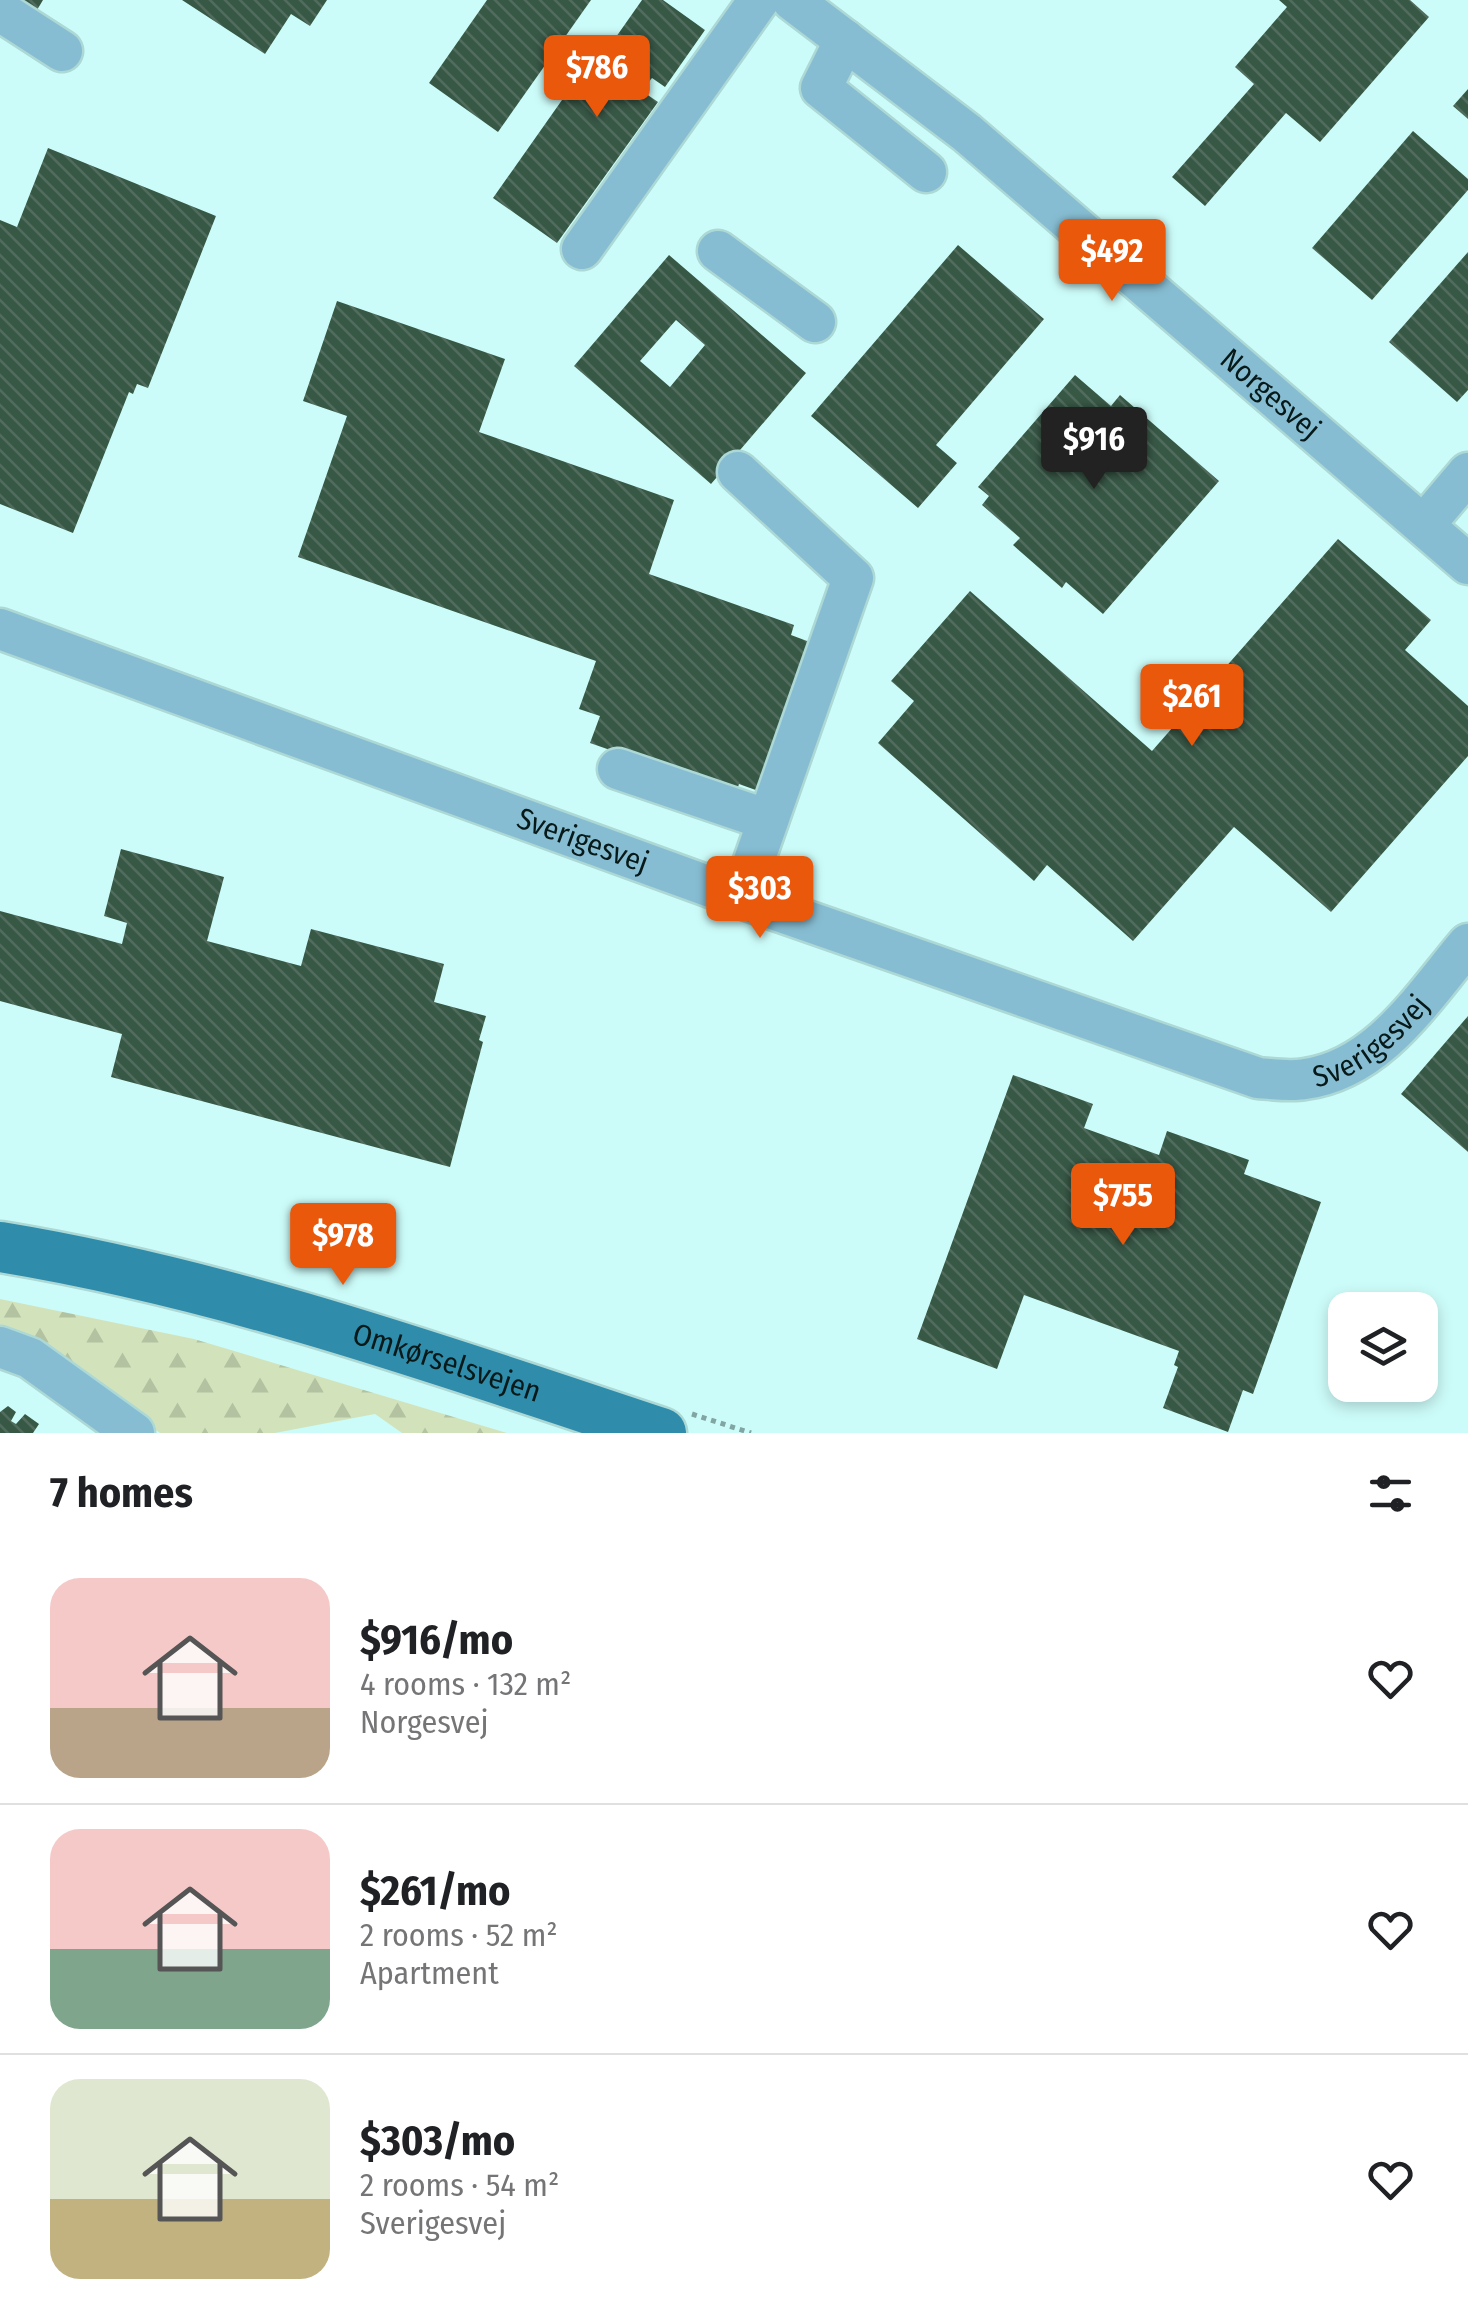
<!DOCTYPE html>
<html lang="en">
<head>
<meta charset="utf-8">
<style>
	body { margin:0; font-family:"Fira Sans Condensed",sans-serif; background:#f2f2f2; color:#202124; height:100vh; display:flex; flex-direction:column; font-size:38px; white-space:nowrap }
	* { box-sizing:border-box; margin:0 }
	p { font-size:32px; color:#757577 }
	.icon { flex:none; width:55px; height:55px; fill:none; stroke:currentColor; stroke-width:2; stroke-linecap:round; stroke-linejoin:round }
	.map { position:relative; height:1433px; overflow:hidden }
	.panel { display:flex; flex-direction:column; background:#fff; flex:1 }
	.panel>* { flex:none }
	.fabs { position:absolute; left:1328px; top:1292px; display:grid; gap:20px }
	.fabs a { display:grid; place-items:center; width:110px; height:110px; border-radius:20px; background:#fff; box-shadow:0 5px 15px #0003; font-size:50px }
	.price { position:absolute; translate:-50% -85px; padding:0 22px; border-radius:10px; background:#ea580c; color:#fff; font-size:32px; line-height:65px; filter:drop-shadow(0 2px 5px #0008) }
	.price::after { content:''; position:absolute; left:50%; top:60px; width:30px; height:22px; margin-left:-15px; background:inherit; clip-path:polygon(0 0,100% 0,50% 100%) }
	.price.selected { background:#222; color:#fff }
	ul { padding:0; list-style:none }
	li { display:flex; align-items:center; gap:30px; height:250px; padding:0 50px }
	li+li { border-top:2px solid #e0e0e0 }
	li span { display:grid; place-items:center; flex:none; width:280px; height:200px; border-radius:30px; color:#555 }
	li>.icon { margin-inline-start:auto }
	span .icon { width:120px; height:120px; fill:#fffc; stroke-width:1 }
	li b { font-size:42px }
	h2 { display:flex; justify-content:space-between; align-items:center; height:120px; padding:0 50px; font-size:42px }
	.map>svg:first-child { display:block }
</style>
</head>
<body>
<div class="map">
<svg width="1468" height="1433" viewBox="0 0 1468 1433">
	<defs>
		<pattern id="forest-firs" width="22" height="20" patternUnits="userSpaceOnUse" patternTransform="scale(2.5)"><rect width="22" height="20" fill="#d2e3bc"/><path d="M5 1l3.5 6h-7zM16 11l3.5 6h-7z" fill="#b3c2a1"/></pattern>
		<pattern id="building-back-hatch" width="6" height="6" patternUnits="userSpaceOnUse" patternTransform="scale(2.5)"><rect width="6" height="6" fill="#385846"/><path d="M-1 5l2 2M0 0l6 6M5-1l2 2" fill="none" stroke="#516c5d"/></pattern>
	</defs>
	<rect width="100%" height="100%" fill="#ccfcf9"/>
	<path fill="url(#forest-firs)" d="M0 1299 194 1339 507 1433H402L375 1414 275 1433H160L30 1344 0 1337Z"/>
	<g fill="url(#building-back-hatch)" fill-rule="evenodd">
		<path d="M10 0H43L34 15Z"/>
		<path d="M182 0H327L310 26 291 14 265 54Z"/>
		<path d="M487 0H591L498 132 429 83Z"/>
		<path d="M642 0H663L705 30 665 87 652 78 642 91 658 102 557 243 493 198 593 56 611 69 620 56 609 47Z"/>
		<path d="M1279 0H1410L1429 17 1320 142 1286 113 1205 206 1172 177 1254 84 1235 67 1287 7Z"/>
		<path d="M1468 89V119L1453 106Z"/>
		<path d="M1413 131 1468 179V190L1372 300 1312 248Z"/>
		<path d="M48 148 216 216 148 388 137 384 133 394 129 392 73 533 0 504V220L17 227Z"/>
		<path d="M958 245 1044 319 936 445 957 463 918 508 811 416Z"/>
		<path d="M1468 252V390L1457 402 1389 342Z"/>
		<path d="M669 255 806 373 711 484 574 366ZM676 320 705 345 670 387 640 361Z"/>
		<path d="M337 301 505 359 479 432 674 500 649 574 794 625 791 635 815 644 764 793 739 784 736 794 590 743 600 716 579 709 596 661 298 557 347 416 303 401Z"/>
		<path d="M1075 375 1111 406 1120 395 1219 481 1103 614 1066 582 1062 588 1013 545 1020 538 982 505 989 496 978 487Z"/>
		<path d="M1338 539 1431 620 1405 650 1468 706V756L1331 912 1234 827 1133 941 1047 865 1034 881 878 743 914 701 891 681 970 591 1152 751Z"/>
		<path d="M121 849 224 877 207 941 301 966 311 929 444 964 434 1002 486 1016 479 1040 483 1042 450 1167 111 1077 122 1034 0 1001V911L122 944 127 923 104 916Z"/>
		<path d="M1468 1016V1152L1401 1094Z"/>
		<path d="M1013 1075 1093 1104 1084 1128 1159 1155 1167 1131 1249 1160 1244 1174 1321 1202 1253 1394 1243 1390 1228 1432 1163 1408 1178 1367 1174 1365 1179 1351 1024 1295 997 1369 917 1339Z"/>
		<path d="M8 1406 16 1412 11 1421 16 1424 25 1414 39 1424 33 1433H0V1412Z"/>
	</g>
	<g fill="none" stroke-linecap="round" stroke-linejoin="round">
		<g stroke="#acd8d5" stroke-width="45">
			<g id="minor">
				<path id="s1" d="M792 0 967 133 1468 564"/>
				<path d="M0 11 62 51"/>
				<path d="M845 40 821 88 926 172"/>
				<path d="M582 249 759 0"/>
				<path d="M718 251 815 322"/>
				<path d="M738 472 853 578 741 898"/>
				<path d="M1424 525 1468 473"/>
				<path id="s2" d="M0 629 741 898 1258 1078C1273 1079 1290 1082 1305 1079 1379 1069 1423 997 1468 944"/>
				<path d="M618 769 768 820"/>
				<path d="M0 1347 30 1358 134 1433"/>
			</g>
		</g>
		<g stroke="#acd8d5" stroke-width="55">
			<g id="major">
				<path id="s3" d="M0 1247C226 1284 444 1361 661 1433"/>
			</g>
		</g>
		<path stroke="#80a5a2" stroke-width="5" stroke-dasharray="5 5" stroke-linecap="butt" d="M692 1414 751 1433"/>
		<use href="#minor" stroke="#87bdd2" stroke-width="40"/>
		<use href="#major" stroke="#2f8cab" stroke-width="50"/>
	</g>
	<g text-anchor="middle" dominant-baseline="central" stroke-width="10" stroke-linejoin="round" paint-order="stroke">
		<g font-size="30" fill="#071918" stroke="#fefefe">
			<text stroke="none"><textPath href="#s1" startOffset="620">Norgesvej</textPath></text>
			<text stroke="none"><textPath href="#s2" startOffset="620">Sverigesvej</textPath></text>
			<text stroke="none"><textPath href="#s2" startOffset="1460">Sverigesvej</textPath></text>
			<text stroke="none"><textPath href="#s3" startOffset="462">Omkørselsvejen</textPath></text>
		</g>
	</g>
</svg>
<div class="fabs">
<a><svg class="icon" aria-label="layers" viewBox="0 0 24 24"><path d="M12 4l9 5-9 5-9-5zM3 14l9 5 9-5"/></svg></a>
</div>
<b class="price" style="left:597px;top:120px">$786</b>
<b class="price" style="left:1112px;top:304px">$492</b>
<b class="price selected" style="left:1094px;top:492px">$916</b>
<b class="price" style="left:1192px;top:749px">$261</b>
<b class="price" style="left:760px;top:941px">$303</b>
<b class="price" style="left:1123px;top:1248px">$755</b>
<b class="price" style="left:343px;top:1288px">$978</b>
</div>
<section class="panel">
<h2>7 homes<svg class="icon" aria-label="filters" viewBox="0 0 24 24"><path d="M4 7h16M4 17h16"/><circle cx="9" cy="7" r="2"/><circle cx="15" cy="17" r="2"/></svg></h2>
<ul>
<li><span style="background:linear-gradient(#f6c9c9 65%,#b9a48a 0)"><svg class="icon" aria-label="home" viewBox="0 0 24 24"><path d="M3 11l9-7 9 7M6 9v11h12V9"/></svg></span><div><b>$916/mo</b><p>4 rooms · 132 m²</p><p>Norgesvej</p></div><svg class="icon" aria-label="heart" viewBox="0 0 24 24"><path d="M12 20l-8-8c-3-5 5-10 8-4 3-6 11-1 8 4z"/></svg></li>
<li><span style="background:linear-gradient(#f6c9c9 60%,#7fa58c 0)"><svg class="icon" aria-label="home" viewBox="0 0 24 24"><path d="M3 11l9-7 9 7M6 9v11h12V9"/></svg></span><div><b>$261/mo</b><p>2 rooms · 52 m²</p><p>Apartment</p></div><svg class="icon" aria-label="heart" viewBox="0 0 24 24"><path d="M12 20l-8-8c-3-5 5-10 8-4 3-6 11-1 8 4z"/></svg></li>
<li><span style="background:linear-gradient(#dfe7d0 60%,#c2b280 0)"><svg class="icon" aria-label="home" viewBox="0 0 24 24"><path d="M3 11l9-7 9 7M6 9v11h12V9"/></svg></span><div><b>$303/mo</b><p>2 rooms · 54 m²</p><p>Sverigesvej</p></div><svg class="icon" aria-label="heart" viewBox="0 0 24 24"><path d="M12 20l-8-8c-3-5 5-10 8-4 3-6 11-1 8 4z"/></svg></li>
</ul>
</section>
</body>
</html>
